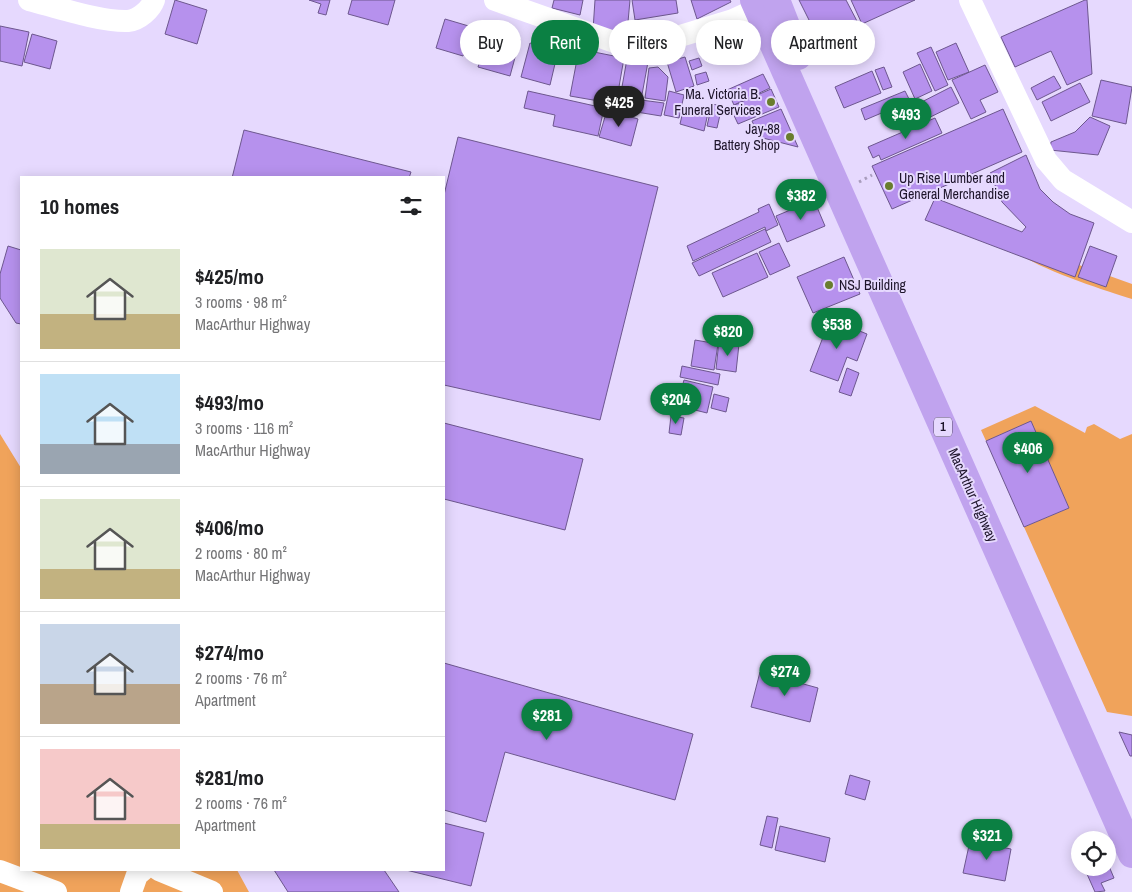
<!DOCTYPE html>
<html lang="en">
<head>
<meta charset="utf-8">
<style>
	body { margin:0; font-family:"Archivo Narrow",sans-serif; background:#f6f6f6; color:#202124; height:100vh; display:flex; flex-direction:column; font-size:19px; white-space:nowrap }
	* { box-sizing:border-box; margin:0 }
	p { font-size:16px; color:#757577 }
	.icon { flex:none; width:28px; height:28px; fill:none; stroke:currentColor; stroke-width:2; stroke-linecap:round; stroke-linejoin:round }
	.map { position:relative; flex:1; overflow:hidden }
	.details { position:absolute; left:20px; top:176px; width:425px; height:695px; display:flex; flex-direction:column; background:#fff; border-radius:0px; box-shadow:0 2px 12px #0003 }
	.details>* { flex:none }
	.top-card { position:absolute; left:460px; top:20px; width:475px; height:45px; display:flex; gap:10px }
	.buttons { position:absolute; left:1071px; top:831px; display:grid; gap:10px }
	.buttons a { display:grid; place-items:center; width:45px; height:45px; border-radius:50%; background:#fff; box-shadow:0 2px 12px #0003; font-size:25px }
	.price { position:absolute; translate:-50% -42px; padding:0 11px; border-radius:18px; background:#0b8043; color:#fff; font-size:16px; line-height:32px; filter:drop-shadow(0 1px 2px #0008) }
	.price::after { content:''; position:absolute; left:50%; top:30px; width:15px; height:11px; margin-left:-8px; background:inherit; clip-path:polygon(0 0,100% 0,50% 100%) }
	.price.on { background:#222; color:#fff }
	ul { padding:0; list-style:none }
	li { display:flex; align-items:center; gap:15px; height:125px; padding:0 20px }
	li+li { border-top:1px solid #e0e0e0 }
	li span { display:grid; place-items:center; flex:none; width:140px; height:100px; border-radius:0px; color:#555 }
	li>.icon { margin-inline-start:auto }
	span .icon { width:60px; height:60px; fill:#fffc; stroke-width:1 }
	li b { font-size:21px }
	h2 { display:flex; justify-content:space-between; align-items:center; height:60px; padding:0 20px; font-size:21px }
	.pill { padding:0 18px; border-radius:22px; background:#fff; box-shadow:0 2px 12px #0003; font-size:18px; line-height:45px }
	.pill.on { background:#0b8043; color:#fff }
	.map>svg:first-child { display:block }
</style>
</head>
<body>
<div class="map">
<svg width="1132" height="892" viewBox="0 0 1132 892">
	<rect width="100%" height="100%" fill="#e6d9fe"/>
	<g fill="#f0a35b">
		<path d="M998 236 1132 284V299C1101 289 1015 263 998 236Z"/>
		<path d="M1035 406 1085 433 1087 427 1094 424 1120 439 1132 434V716L1107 712 1024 527 1069 508 1031 422 986 441 981 430Z"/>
		<path d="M0 434 21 468V870H237L249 892H0Z"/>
	</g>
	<g fill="#b691ed" stroke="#6d578e">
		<path d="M175 0 207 10 197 44 165 34Z"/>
		<path d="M309 0H330L326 15 318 13 321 4Z"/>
		<path d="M352 0H395L388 25 348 14Z"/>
		<path d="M554 0H583L580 15 552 8Z"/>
		<path d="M595 0H630L627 33 593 30Z"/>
		<path d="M632 0H676L678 13 635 20Z"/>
		<path d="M691 0H730L731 2 697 19Z"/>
		<path d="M799 0H846L859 25 821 44Z"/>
		<path d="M851 0H915L862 24Z"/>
		<path d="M1085 0H1087L1092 74 1067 85 1051 51 1015 67 1001 37Z"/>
		<path d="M445 19 472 27 463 56 436 48Z"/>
		<path d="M0 26 29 32 22 66 0 61Z"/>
		<path d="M489 30 520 39 510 76 478 67Z"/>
		<path d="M32 34 57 41 50 69 24 62Z"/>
		<path d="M530 43 558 51 550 85 521 77Z"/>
		<path d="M956 43 969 72 948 80 936 52Z"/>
		<path d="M931 47 948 85 935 91 917 53Z"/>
		<path d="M579 49 624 58 616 104 570 96Z"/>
		<path d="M685 57 694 86 676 92 667 62Z"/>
		<path d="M699 58 702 66 692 70 689 61Z"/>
		<path d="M627 59 648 62 641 100 664 103 661 116 618 109Z"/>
		<path d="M920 64 932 91 915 99 903 72Z"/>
		<path d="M985 65 998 92 980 100 986 112 971 119 952 80Z"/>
		<path d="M658 67 668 77 665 101 645 98 649 68Z"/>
		<path d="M884 67 892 87 883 90 875 70Z"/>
		<path d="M872 71 881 93 844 108 835 87Z"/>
		<path d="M706 72 709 81 697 85 695 75Z"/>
		<path d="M763 74 770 88 734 105 727 90Z"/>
		<path d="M1054 76 1061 88 1037 100 1031 88Z"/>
		<path d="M1101 80 1132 87 1126 124 1092 116Z"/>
		<path d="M1080 83 1090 102 1051 121 1042 102Z"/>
		<path d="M951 87 959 103 916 124 908 109Z"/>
		<path d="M771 89 779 107 738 124 730 107Z"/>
		<path d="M528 91 604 108 598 136 553 126 555 115 524 108Z"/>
		<path d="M669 91 684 95 679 118 664 115Z"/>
		<path d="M905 91 910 101 865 120 861 109Z"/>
		<path d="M712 104 722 106 717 128 707 126Z"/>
		<path d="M684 107 708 113 704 131 680 124Z"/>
		<path d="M781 109 798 147 759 137 752 121Z"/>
		<path d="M1003 109 1022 152 892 209 872 166Z"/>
		<path d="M607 110 638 119 631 146 599 137Z"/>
		<path d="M1090 117 1110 126 1098 155 1050 150 1051 142 1075 132Z"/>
		<path d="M935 118 942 133 881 160 879 155 873 158 868 147Z"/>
		<path d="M244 130 411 172 409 178H232Z"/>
		<path d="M458 137 658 187 600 420 444 385V195Z"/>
		<path d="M1026 155 1040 189 1053 202 1070 214 1094 223 1075 277 925 220 935 198 1022 232 1026 227 1002 202 990 173Z"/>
		<path d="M814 200 825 226 787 242 776 216Z"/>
		<path d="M769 204 778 225 766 231 765 227 693 261 687 246 759 212 758 209Z"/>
		<path d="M765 229 771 242 699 276 692 263Z"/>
		<path d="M779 243 790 266 770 275 759 252Z"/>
		<path d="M8 246 21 250V324L16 323 0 298V274Z"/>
		<path d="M1090 246 1117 256 1106 287 1078 277Z"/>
		<path d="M757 253 768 277 723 297 712 273Z"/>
		<path d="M844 257 860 294 813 313 797 277Z"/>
		<path d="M830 319 867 334 857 361 847 357 838 381 810 371Z"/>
		<path d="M695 340 718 344 714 370 691 366Z"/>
		<path d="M719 341 739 344 736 372 716 369Z"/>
		<path d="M682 366 720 374 718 385 680 377Z"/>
		<path d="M847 368 859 373 851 396 839 392Z"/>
		<path d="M684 380 713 387 707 413 671 404 674 389 681 391Z"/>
		<path d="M714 394 729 398 726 412 711 408Z"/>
		<path d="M671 416 684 418 681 435 669 433Z"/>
		<path d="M1031 421 1069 508 1024 527 986 441Z"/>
		<path d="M444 423 583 459 565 530 444 499Z"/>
		<path d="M444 663 693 734 675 800 505 752 486 822 444 810Z"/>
		<path d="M760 672 818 688 810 722 751 707Z"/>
		<path d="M1119 732 1132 735V756H1130Z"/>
		<path d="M850 775 870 781 865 800 845 794Z"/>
		<path d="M767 816 778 818 772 848 760 845Z"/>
		<path d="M974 821 1003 827 1000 844 970 838Z"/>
		<path d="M444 823 484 833 471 886 406 870H444Z"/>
		<path d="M780 826 830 838 825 862 775 850Z"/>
		<path d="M970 841 1011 849 1005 881 963 873Z"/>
		<path d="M1108 864 1114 878 1101 883 1105 891 1095 892 1087 874 1100 868H1108Z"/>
		<path d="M274 870H384L399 892H288Z"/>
	</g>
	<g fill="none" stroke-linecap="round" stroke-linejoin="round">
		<path stroke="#a99dbd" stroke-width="3" stroke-dasharray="2.5 4" stroke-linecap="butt" d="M859 182 872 175"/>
		<g stroke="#fff" stroke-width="22">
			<path d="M29 0C56 7 101 22 128 21 139 20 151 9 154 0"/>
			<path d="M495 0 617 43H657L733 20 772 2"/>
			<path d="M970 0 1046 160 1063 180 1132 222"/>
			<path d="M159 870 212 892"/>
			<path d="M0 871 56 892"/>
			<path d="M131 892 137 875 143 870"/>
		</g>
		<g stroke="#c0a3ee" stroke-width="28">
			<path d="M754 0 1132 854"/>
			<path d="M776 0 798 56"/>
		</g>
	</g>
	<g fill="#697d2d" stroke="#e6d9fe" stroke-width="2">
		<circle cx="771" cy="102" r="5"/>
		<circle cx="790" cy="137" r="5"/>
		<circle cx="889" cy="186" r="5"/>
		<circle cx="829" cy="285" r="5"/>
	</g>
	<g text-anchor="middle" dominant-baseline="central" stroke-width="4" stroke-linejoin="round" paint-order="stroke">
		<rect fill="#e6d9fe" stroke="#594f6a" stroke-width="1" x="934" y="417.5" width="18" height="19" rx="4"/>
		<g font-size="12" font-weight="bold" fill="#1d142a">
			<text x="943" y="427">1</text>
		</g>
		<g font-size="14" fill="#1d142a" stroke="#e6d9fe" text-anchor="end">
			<text x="761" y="94">Ma. Victoria B.<tspan x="761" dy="16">Funeral Services</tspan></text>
			<text x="780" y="129">Jay-88<tspan x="780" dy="16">Battery Shop</tspan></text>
			<text x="899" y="178" text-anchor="start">Up Rise Lumber and<tspan x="899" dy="16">General Merchandise</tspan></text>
			<text x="839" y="285" text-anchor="start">NSJ Building</text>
		</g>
		<g font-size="14" fill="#1d142a" stroke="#e6d9fe">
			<text transform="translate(973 495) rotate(66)">MacArthur Highway</text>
		</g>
	</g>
</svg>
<div class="buttons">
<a><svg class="icon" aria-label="locate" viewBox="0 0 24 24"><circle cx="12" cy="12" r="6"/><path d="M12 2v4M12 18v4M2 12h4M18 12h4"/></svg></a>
</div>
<b class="price on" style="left:619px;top:128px">$425</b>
<b class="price" style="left:906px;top:140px">$493</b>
<b class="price" style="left:801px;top:221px">$382</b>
<b class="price" style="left:837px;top:350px">$538</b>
<b class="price" style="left:728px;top:357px">$820</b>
<b class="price" style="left:676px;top:425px">$204</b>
<b class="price" style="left:1028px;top:474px">$406</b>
<b class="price" style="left:785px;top:697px">$274</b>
<b class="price" style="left:547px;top:741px">$281</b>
<b class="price" style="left:987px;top:861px">$321</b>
<div class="top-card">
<a class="pill">Buy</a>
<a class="pill on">Rent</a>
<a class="pill">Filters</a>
<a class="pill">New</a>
<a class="pill">Apartment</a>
</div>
<section class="details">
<h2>10 homes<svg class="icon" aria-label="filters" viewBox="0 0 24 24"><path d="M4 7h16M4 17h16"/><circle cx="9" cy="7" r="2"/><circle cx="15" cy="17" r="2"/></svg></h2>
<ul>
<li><span style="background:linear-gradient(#dfe7d0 65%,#c2b280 0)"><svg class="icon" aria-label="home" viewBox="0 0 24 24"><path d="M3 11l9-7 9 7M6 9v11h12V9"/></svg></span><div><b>$425/mo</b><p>3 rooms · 98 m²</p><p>MacArthur Highway</p></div></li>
<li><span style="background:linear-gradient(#bfe0f5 70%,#9aa5b1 0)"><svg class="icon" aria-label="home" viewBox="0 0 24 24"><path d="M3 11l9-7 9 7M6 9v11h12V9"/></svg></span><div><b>$493/mo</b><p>3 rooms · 116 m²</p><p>MacArthur Highway</p></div></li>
<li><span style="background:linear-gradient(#dfe7d0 70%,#c2b280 0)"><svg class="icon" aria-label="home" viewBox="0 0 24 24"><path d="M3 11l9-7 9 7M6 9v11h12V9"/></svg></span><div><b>$406/mo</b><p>2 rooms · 80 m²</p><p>MacArthur Highway</p></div></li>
<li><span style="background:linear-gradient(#c9d6e8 60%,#b9a48a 0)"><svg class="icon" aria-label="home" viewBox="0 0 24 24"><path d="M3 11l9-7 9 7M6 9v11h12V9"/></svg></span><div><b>$274/mo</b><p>2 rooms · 76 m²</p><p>Apartment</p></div></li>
<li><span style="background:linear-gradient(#f6c9c9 75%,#c2b280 0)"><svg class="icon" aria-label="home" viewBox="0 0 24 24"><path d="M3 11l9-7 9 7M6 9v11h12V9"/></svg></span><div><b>$281/mo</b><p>2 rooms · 76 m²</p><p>Apartment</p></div></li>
</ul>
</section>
</div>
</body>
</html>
